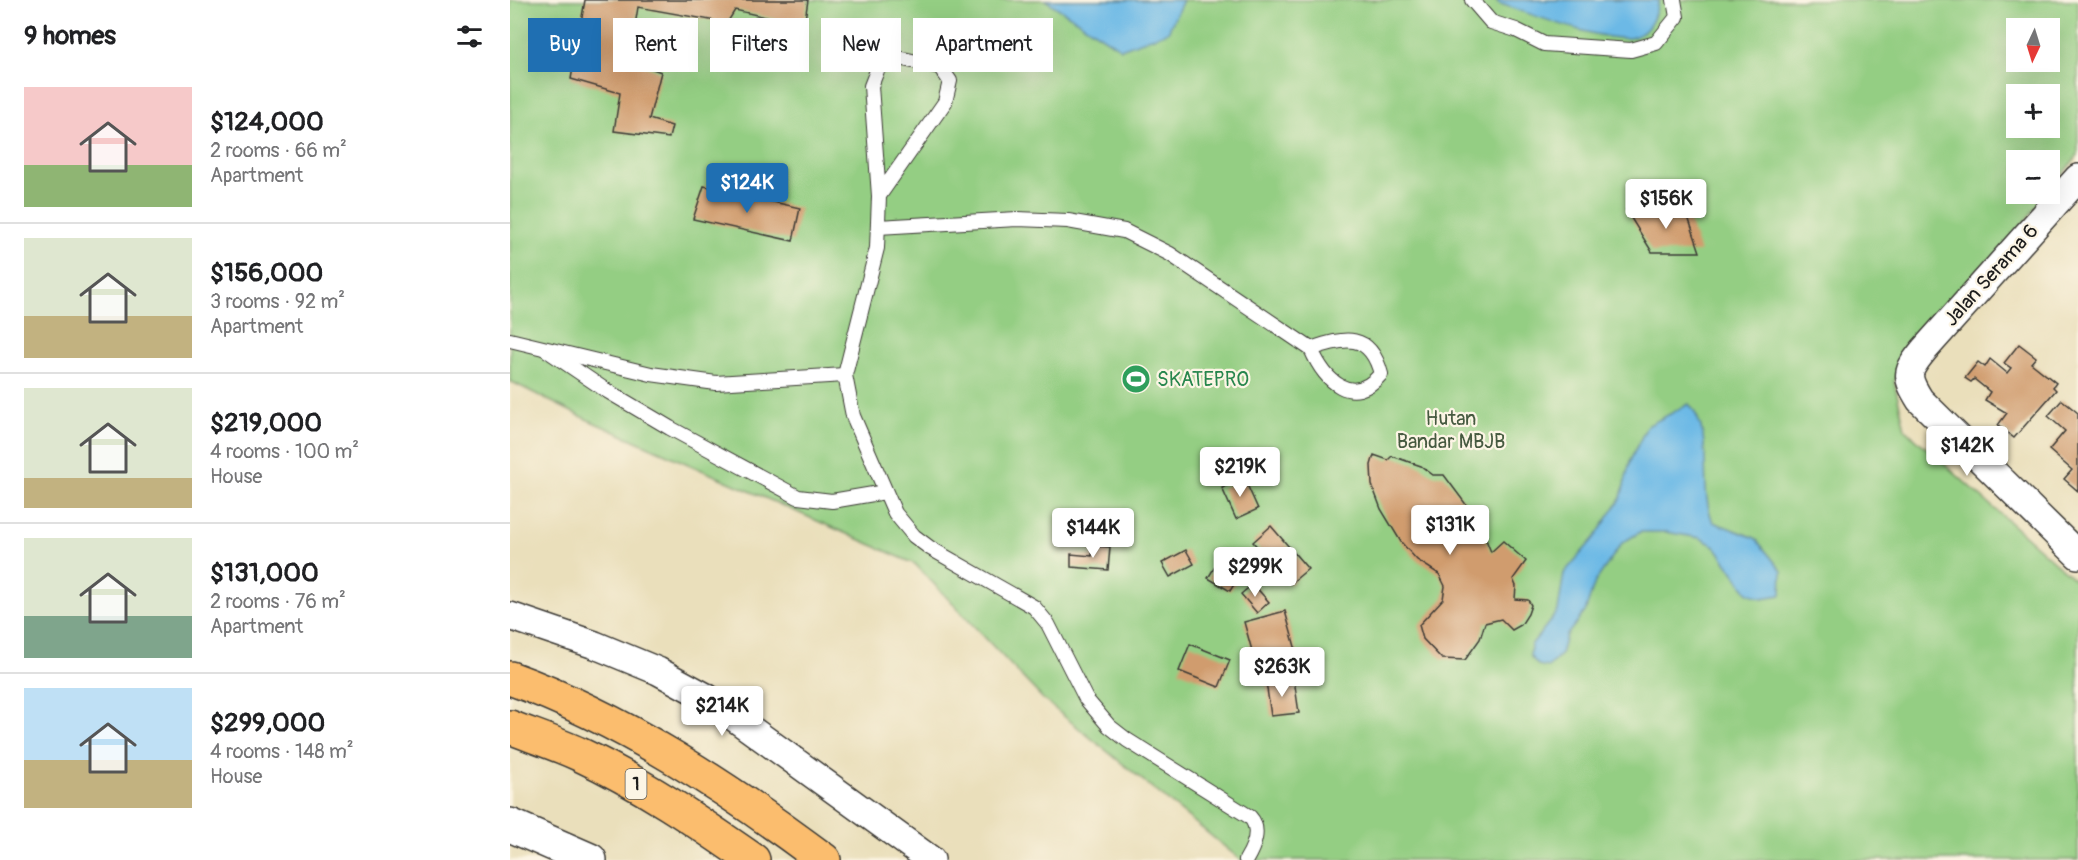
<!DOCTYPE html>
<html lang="en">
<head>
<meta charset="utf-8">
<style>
	body { margin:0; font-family:Pangolin,sans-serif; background:#f2f2f2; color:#202124; height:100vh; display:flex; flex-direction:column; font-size:22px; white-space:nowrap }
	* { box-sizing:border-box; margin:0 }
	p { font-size:20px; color:#757577 }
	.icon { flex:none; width:33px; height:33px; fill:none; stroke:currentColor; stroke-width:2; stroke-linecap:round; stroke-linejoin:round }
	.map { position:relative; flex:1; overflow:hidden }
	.drawer { display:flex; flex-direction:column; background:#fff; width:510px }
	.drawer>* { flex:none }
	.hud { position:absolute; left:18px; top:18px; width:570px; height:54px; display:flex; gap:12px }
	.needle { width:39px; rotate:184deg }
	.controls { position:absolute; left:1496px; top:18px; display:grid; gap:12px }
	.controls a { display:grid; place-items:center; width:54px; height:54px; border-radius:0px; background:#fff; box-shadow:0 6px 24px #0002; font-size:30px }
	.price { position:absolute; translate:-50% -51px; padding:0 14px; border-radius:6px; background:#fff; color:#222; font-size:20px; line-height:39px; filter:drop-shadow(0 2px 3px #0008) }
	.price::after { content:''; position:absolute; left:50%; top:36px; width:18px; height:14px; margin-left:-9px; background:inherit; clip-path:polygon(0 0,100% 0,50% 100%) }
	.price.selected { background:#1f6fb2; color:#fff }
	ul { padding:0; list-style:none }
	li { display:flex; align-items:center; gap:18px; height:150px; padding:0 24px }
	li+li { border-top:2px solid #e0e0e0 }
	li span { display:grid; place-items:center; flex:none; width:168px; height:120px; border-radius:0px; color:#555 }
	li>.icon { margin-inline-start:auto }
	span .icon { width:72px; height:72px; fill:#fffc; stroke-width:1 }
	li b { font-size:26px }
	h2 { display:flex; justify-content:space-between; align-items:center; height:72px; padding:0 24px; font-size:26px }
	.chip { padding:0 21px; border-radius:0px; background:#fff; box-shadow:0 6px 24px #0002; font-size:21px; line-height:54px }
	.chip.selected { background:#1f6fb2; color:#fff }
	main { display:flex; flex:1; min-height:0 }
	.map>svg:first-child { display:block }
</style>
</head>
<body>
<main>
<section class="drawer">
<h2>9 homes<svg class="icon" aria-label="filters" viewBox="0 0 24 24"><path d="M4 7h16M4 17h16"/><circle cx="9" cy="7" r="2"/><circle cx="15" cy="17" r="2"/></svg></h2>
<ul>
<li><span style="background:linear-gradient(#f6c9c9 65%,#8fb573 0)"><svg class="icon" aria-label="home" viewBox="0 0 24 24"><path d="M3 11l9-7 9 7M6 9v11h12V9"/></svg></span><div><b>$124,000</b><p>2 rooms · 66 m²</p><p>Apartment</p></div></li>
<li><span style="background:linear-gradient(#dfe7d0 65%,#c2b280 0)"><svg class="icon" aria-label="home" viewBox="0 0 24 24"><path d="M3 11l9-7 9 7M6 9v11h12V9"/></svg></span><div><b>$156,000</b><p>3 rooms · 92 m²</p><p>Apartment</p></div></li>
<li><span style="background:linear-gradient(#dfe7d0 75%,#c2b280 0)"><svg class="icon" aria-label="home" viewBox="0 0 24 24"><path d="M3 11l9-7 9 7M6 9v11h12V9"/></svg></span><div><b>$219,000</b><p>4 rooms · 100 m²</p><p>House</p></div></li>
<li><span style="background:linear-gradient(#dfe7d0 65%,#7fa58c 0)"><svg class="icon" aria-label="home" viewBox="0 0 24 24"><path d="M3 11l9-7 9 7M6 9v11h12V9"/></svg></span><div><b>$131,000</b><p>2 rooms · 76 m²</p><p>Apartment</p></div></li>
<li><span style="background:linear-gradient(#bfe0f5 60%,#c2b280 0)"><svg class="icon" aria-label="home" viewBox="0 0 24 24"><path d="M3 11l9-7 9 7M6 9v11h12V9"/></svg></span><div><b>$299,000</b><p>4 rooms · 148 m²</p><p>House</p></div></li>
</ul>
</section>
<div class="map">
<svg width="1568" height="860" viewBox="0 0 1568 860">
	<rect width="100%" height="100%" fill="#fcf5e5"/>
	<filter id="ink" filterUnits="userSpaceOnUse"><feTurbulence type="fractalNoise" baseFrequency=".0167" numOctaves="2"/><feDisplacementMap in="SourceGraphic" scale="12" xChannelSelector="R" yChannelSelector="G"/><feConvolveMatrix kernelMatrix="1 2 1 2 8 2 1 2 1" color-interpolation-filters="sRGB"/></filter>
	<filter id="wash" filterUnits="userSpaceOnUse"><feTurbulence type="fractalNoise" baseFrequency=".008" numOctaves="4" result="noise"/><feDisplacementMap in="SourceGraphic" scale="24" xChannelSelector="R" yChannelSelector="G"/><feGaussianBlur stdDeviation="1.35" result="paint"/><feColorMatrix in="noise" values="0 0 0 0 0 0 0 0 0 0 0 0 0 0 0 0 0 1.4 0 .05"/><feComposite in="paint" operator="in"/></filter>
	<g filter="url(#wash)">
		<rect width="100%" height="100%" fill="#eadfbb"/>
		<path fill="#94ce83" stroke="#587550" stroke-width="1.5" fill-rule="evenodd" d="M0 0H1568V155L1539 191V160H1506V194H1537L1384 381 1395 429 1568 583V860H731L534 700 405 564 76 419 0 381ZM1506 28H1539V62H1506ZM1506 94H1539V128H1506Z"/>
		<g fill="#6cb9e6" stroke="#446a81" stroke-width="1.5">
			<path d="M535 0H673L658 32 611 49Z"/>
			<path d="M987 0H1149C1145 16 1141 31 1124 37 1101 45 1015 12 988 3Z"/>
			<path d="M1179 404C1206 436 1187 485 1203 522L1245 538 1272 571 1271 595 1252 598 1238 593 1205 546 1190 538 1156 532H1130L1112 543 1085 582 1075 612 1056 636 1051 654 1038 667 1028 665 1020 656 1021 645 1048 611 1054 573 1085 537 1111 498 1120 461 1137 426Z"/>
		</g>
		<g id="blocks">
			<g fill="#d09c6e">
				<path d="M75 0H298L294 26 225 10 217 23 128 7 121 51 124 62 151 72 139 119 162 126 159 138 104 131 110 93 61 79Z"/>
				<path d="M194 186 290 208 283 241 183 219Z"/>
				<path d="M1175 208 1190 252H1142L1116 210Z"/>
				<path d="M1509 344 1526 357 1521 363 1546 383 1543 387 1546 390 1504 438 1488 425 1497 413 1475 400 1480 392 1464 379 1461 382 1455 378 1468 362 1475 367 1480 359 1497 373 1501 368 1494 363Z"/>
				<path d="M1552 400 1568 413V491L1554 479 1562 470 1539 450 1555 431 1538 416Z"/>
				<path d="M864 455 878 460 882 456 911 466 923 475H934L969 522 981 552 993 541 1016 561 1003 579 1006 586 1005 599 1018 600 1021 605 1018 614 1011 625 1002 630 991 619 975 623 970 639 955 660 932 659 913 639 909 625 933 599 935 586 929 574 907 560 891 542 871 509 862 485 861 465Z"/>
				<path d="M734 478 748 509 726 519 712 488Z"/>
				<path d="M761 526 798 569 780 584 743 542Z"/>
				<path d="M583 546 600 547 598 570 561 567V554L582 556Z"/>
				<path d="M676 550 684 564 660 577 652 563Z"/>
				<path d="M706 565 728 578 720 591 698 578Z"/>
				<path d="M743 584 759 602 747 613 731 594Z"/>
				<path d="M775 611 787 654 746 665 734 622Z"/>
				<path d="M680 644 720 660 709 687 669 671Z"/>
				<path d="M784 679 789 713 761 716 756 682Z"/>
			</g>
		</g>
	</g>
	<g filter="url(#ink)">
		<use href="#blocks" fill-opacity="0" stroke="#3b3934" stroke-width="1.5"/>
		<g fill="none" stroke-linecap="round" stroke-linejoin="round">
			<g stroke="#3b3934" stroke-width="16">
				<g id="service">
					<path d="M962 0 981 22 1006 30 1034 44 1121 50 1146 43 1167 17 1164 0"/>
					<path d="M369 196 435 102 440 81 430 67 384 57 368 68 361 86 369 196 367 248 335 375 343 416 385 513 404 536 420 548 524 607 538 624 576 699 599 726 617 740 740 817C751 829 744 847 736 860"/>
					<path d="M368 227 507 219 558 221 614 231 660 254 801 349C815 381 842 408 871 374 860 332 835 337 801 349"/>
					<path d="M0 340 141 374 206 383 335 375"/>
					<path d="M35 349 94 389 160 428 288 497 322 501 375 492"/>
				</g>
			</g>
			<g stroke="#3b3934" stroke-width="30">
				<g id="minor">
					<path d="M1568 178 1414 350C1396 372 1395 376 1410 400L1568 555"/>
					<path d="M0 616 85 645 148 671 196 697 421 860"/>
				</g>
			</g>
			<g stroke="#3b3934" stroke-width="36">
				<path id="tertiary" d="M0 825 80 860"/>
			</g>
			<g stroke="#3b3934" stroke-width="36">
				<g id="trunk">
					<path d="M0 678C113 719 218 788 314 860"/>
					<path d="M0 727C23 736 47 744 69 754 131 783 187 821 243 860"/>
				</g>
			</g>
			<use href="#service" stroke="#fff" stroke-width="14"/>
			<use href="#minor" stroke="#fff" stroke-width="27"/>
			<use href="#tertiary" stroke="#fff" stroke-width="33"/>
			<use href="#trunk" stroke="#fbbd6e" stroke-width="33"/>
		</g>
	</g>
	<defs>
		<g id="stadium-disc" transform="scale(1.5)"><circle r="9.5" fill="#2e9e5b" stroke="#fcf5e5"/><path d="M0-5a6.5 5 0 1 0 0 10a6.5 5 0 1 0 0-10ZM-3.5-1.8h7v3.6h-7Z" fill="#fff"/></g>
	</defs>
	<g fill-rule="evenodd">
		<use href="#stadium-disc" x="626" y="379"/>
	</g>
	<g text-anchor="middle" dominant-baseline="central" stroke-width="4.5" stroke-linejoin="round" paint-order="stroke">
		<rect fill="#fcf5e5" stroke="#5f5d58" stroke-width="1.5" x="115.5" y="769" width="21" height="30" rx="4.5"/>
		<g font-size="18" font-weight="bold" fill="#1c1c1c">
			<text x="126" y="784">1</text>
		</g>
		<g font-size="20" fill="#1c1c1c" stroke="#fcf5e5">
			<text transform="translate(1481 275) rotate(-48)">Jalan Serama 6</text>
		</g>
		<g font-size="20" fill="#27864d" stroke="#fcf5e5" text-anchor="start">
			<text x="647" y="379">SKATEPRO</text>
		</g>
		<g font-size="20" fill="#465a40" stroke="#fcf5e5">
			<text x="941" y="418">Hutan<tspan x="941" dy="23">Bandar MBJB</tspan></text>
		</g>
	</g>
</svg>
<div class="controls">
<a><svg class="needle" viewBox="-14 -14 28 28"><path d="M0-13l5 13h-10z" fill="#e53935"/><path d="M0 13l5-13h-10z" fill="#757577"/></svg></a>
<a>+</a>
<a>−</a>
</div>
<b class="price selected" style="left:237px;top:214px">$124K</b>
<b class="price" style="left:1156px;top:230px">$156K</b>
<b class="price" style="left:1457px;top:477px">$142K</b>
<b class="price" style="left:730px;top:498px">$219K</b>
<b class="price" style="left:940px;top:556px">$131K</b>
<b class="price" style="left:583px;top:559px">$144K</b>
<b class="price" style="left:745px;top:598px">$299K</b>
<b class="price" style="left:772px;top:698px">$263K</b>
<b class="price" style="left:212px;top:737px">$214K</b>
<div class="hud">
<a class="chip selected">Buy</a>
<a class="chip">Rent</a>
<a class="chip">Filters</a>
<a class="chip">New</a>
<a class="chip">Apartment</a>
</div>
</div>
</main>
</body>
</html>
